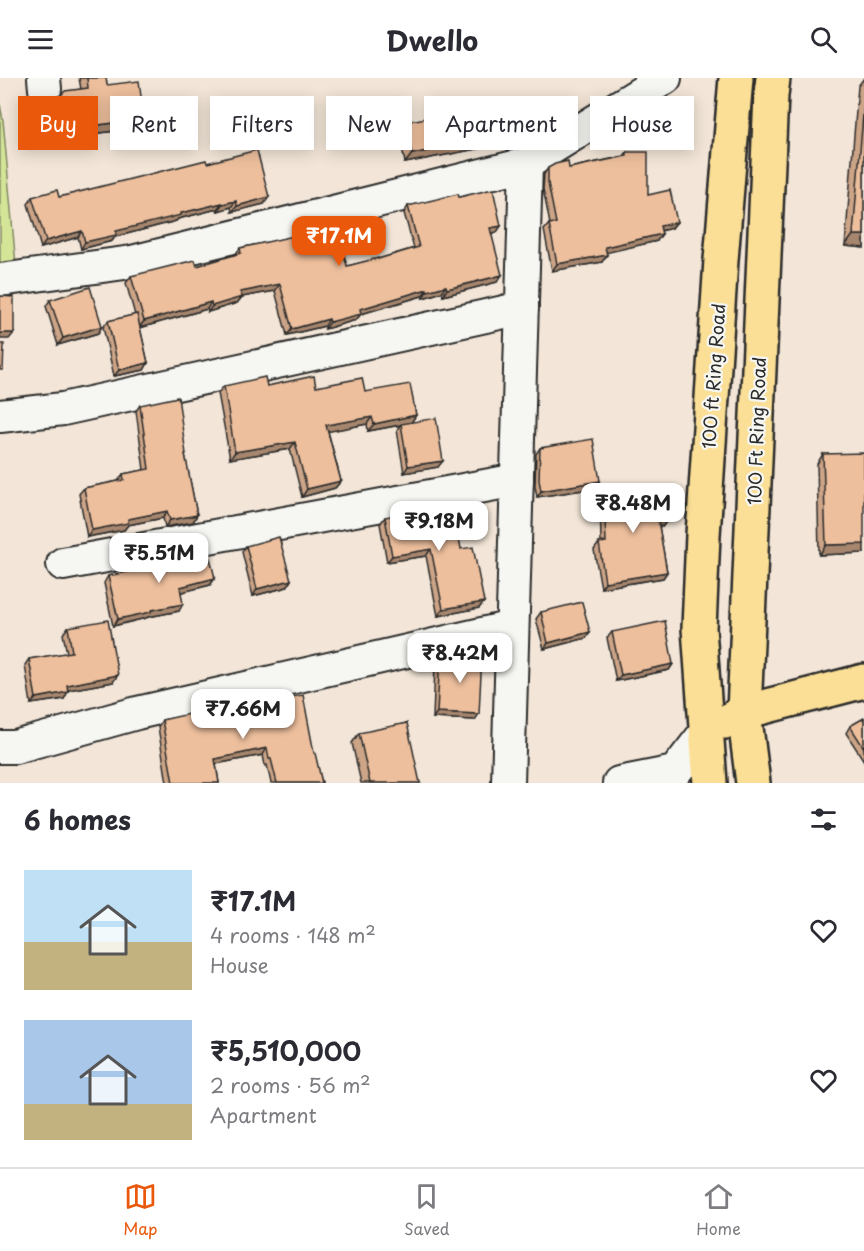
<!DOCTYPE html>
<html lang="en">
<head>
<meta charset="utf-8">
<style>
	body { margin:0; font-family:"Playpen Sans",sans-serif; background:#f7f7f7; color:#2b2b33; height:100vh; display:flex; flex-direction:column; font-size:22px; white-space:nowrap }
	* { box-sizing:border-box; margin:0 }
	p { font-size:20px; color:#7c7c81 }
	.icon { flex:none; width:33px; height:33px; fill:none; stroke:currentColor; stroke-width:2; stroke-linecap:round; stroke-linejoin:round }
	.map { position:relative; height:705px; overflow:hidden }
	.panel { display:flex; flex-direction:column; background:#fff; flex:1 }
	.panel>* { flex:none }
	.hud { position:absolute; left:18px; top:18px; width:828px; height:54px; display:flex; gap:12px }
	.price { position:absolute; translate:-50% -51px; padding:0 14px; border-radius:12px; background:#fff; color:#222; font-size:20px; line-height:39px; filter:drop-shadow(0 2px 3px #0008) }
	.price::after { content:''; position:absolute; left:50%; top:36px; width:18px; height:14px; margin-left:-9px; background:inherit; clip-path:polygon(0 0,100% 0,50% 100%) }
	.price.selected { background:#ea580c; color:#fff }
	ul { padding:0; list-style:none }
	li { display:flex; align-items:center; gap:18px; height:150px; padding:0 24px }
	li span { display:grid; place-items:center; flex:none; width:168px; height:120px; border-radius:0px; color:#555 }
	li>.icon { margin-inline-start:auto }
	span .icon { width:72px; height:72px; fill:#fffc; stroke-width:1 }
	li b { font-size:26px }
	h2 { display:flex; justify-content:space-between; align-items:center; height:72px; padding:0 24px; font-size:26px }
	.tag { padding:0 21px; border-radius:0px; background:#fff; box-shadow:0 3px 15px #0003; font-size:21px; line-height:54px }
	.tag.selected { background:#ea580c; color:#fff }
	header { display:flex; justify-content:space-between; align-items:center; height:78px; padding:0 24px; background:#fff; font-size:27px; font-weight:700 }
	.tab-bar { display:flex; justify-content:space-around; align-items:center; height:84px; border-top:2px solid #e1e1e2; background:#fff; font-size:16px; color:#7c7c81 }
	.tab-bar a { display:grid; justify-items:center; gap:3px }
	.tab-bar .selected { color:#ea580c }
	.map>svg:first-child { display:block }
</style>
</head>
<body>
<header><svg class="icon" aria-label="menu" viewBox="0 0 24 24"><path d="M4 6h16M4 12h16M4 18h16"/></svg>Dwello<svg class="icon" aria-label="search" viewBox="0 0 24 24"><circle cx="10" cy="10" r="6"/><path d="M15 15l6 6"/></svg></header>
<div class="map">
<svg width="864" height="705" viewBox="0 0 864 705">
	<rect width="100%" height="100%" fill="#f3e6d8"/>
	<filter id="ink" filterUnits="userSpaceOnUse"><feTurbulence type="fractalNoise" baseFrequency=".0167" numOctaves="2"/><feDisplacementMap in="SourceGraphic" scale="12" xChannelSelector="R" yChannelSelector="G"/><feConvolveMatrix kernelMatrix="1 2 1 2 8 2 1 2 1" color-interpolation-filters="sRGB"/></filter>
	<g filter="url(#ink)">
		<path fill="#d4e598" stroke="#808862" stroke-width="1.5" d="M0 26 3 42 16 188 0 190Z"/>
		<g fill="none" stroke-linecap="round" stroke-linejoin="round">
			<g stroke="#2b2b2b" stroke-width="36">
				<g id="minor">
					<path d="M44 0 45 11"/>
					<path d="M0 202 132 184 526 86 665 0"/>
					<path d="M0 338 63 331 522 230"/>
					<path d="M63 486 517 402"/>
					<path d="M0 669H15L137 635 512 549"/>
					<path d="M508 705 526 86"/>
					<path d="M619 705 675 694 706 654"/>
				</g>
			</g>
			<g stroke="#2b2b2b" stroke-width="38">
				<g id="major">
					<path d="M725 644 744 634 864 603"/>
					<path d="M710 705 699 550 703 457 721 182 736 0"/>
					<path d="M753 705 744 634 771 17 773 0"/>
				</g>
			</g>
			<use href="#minor" stroke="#f6f6f2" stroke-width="32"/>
			<use href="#major" stroke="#fbdf96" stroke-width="33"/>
		</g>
		<g fill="#cca487" stroke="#2b2b2b" stroke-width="1.5">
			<path d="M79 0H106L107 7 144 41 138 50 54 61 49 28 56 19 81 11Z"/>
			<path d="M864 0V170L845 168 858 8Z"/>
			<path d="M405 44 528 53 522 62 405 85 399 53Z"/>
			<path d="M627 74 648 117 672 150 661 153 657 163 606 174 602 184 552 193 544 152 549 146H550L543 111 544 96 548 90H569L624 78Z"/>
			<path d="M207 85 264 126 232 134 231 129 218 133 217 131 178 141 176 143 115 159 112 163 81 171 78 159 41 170 28 126 32 119H59Z"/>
			<path d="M459 119 497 154 491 156 497 204 443 218 442 214 423 220 422 218 361 236 356 242 325 251V248L287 257 275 213 242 219 237 225 208 234 207 231 140 250 148 285 144 292 114 298 103 249 108 243 135 237 126 205 131 198 197 188 235 177 240 170 301 157 303 155 347 188 378 181 414 170 404 135 408 128Z"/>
			<path d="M50 222 102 248 98 255 58 267 46 228Z"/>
			<path d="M224 308 316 309 365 314 416 337 411 344 438 389 404 395 397 352 400 347 368 353 367 346 328 353 341 403 335 410 302 419 290 371 230 381 218 315Z"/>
			<path d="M140 327 185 377 197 437 193 444 165 449 163 440 128 447 124 452 87 459 79 416 84 410 118 403 123 396 144 392 136 333Z"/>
			<path d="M540 370 600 403 596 410 537 419 535 408 536 376Z"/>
			<path d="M823 376 864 475 819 477 817 386Z"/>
			<path d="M604 414 667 442 663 448 659 449 667 494 663 500 601 510 594 472 599 465H601L600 420Z"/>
			<path d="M385 439 461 471 484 524 479 530 438 538 426 478 387 484 380 446Z"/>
			<path d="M246 468 291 502 287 509 253 518 242 474Z"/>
			<path d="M178 477 215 500 210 507 181 514 179 533 148 539 146 540 113 548 104 505 108 498 142 491 146 486 176 481Z"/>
			<path d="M541 534 586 560 544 571 536 541Z"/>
			<path d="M68 549 113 604 68 612 64 621 31 626 25 587 29 581 67 575 63 556Z"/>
			<path d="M612 554 673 586 669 592 616 603 607 560Z"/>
			<path d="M440 579 475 642 433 640 435 585Z"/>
			<path d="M252 626 314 675 322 705H271L267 687 265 688 263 677 216 686 219 705H167L158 649 162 642Z"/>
			<path d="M864 640V683L846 655 850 648Z"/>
			<path d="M359 655 420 705H361L352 665Z"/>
		</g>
		<g fill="#a6866e" stroke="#2b2b2b" stroke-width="1.5">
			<path d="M144 41 138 50 54 61 60 52Z"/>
			<path d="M528 53 522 62 405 85 412 76Z"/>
			<path d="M269 119 264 126 232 134 237 128Z"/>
			<path d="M236 123 231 129 218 133 222 126Z"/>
			<path d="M222 125 217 131 178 141 176 143 115 159 112 163 81 171 85 164 116 153 181 135Z"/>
			<path d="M677 144 672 150 655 154 660 148Z"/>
			<path d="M501 148 497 154 485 157 490 150Z"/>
			<path d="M82 153 78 159 41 170 46 163Z"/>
			<path d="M662 156 657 163 601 176 605 169Z"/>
			<path d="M853 157H864V170L845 168Z"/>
			<path d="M607 177 602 184 552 193 557 186Z"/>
			<path d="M502 197 497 204 443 218 447 211Z"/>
			<path d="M280 206 275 213 242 219 237 225 208 234 212 228 240 214Z"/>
			<path d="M446 208 442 214 423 220 427 213Z"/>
			<path d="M427 211 422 218 361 236 356 242 325 251 330 244 360 231Z"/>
			<path d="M211 224 207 231 139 250 144 243Z"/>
			<path d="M329 241 325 248 287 257 292 251Z"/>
			<path d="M102 248 98 255 58 267 63 260Z"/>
			<path d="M0 255H14L9 261H0Z"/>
			<path d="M148 285 144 292 114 298 119 292Z"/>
			<path d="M416 337 411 345 368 353 374 346Z"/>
			<path d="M372 339 367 346 321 355 326 347Z"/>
			<path d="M295 364 290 371 230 381 235 374Z"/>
			<path d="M443 383 438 389 404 395 408 388Z"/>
			<path d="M341 403 335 410 302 419 307 411Z"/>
			<path d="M600 403 596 410 537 419 541 413Z"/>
			<path d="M167 433 163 440 128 447 124 452 87 459 92 452 128 441Z"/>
			<path d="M197 437 193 444 165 449 170 442Z"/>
			<path d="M658 442H667L663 448 654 449Z"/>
			<path d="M864 466V475L819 477 826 467Z"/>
			<path d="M431 471 426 478 387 484 392 478Z"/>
			<path d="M667 494 663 500 601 510 605 504Z"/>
			<path d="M215 500 210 507 175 516 180 509Z"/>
			<path d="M291 502 287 509 253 518 257 511Z"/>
			<path d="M484 524 479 530 438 538 443 531Z"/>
			<path d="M183 526 179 533 148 539 146 540 113 548 118 541 151 532Z"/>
			<path d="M590 554 586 560 544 571 548 565Z"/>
			<path d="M673 586 669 592 616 603 621 597Z"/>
			<path d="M118 597 113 604 63 613 67 607Z"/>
			<path d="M68 614 64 621 31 626 36 620Z"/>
			<path d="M437 634 479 636 475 642 433 640Z"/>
			<path d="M267 670 263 677 210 687 215 681Z"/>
		</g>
		<g fill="#edbf9d" stroke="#2b2b2b" stroke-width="1.5">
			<path d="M87 0H106L107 7 139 3 144 41 60 52 56 19 61 17 65 13 88 10Z"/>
			<path d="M522 21 528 53 412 76 405 44Z"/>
			<path d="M864 25V157H853Z"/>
			<path d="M257 72 269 119 237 128 236 123 222 126V125L181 135V137L116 153V157L85 164 82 153 46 163 32 119 57 112 59 119 206 82 207 85Z"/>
			<path d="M627 74H648V117L670 112 677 144 660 148 662 156 605 169 607 177 557 186 549 146 556 145 548 105V90L555 86 568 83 569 90 627 78Z"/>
			<path d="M493 111 501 148 490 150 502 197 447 211 446 208 427 213V211L360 231 361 236 330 244 329 241 292 251 280 206 240 214 242 219 212 228 211 224 144 243 131 198 195 182 197 188 241 175 240 170 303 156V155L336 146 347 188 378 180V181L419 169 408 128 458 116 459 119Z"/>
			<path d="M90 209 102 248 63 260 50 222Z"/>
			<path d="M0 218 14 219V255H0Z"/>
			<path d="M137 236 148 285 119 292 108 243Z"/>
			<path d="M0 266H4L3 292H0Z"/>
			<path d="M314 298 316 309 362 300 365 314 410 306 416 337 374 346 372 339 326 347 341 403 307 411 295 364 235 374 224 308 265 299 267 308Z"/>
			<path d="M178 319 186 376H185L197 437 170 442 167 433 128 441V445L92 452 84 410 124 402 123 396 149 391 140 327Z"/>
			<path d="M436 340 443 383 408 388 401 346Z"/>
			<path d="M593 361 600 403 541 413 539 402 540 370Z"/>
			<path d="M864 375V466L826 467 823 376Z"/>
			<path d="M666 411 667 442H658L667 494 605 504 599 465 606 464 604 414Z"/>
			<path d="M453 426 461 471 473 469 484 524 443 531 431 471 392 478 385 439Z"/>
			<path d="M279 459 291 502 257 511 246 468Z"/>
			<path d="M208 472 215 500 180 509 183 526 151 532V534L118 541 108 498 146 490V486L179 480 178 477Z"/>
			<path d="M582 524 590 554 548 565 541 534Z"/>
			<path d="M108 542 118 597 67 607 68 614 36 620 29 581 72 574 68 549Z"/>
			<path d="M665 543 673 586 621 597 612 554Z"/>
			<path d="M455 575 482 576 479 636 437 634 440 579Z"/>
			<path d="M303 617 314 675H315L322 705H277L271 681H269L267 670 215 681 219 705H173L162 642 251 622 252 626Z"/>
			<path d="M864 640V670L850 648Z"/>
			<path d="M407 645 420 705H370L359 655Z"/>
		</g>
	</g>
	<g text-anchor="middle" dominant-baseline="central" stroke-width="4.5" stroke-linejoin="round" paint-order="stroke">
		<g font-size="18" fill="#2b2b2b" stroke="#f6f6f2">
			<text transform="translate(713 298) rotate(-86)">100 ft Ring Road</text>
			<text transform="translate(756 353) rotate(-88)">100 Ft Ring Road</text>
		</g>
	</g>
</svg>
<b class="price selected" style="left:339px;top:189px">₹17.1M</b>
<b class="price" style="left:633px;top:456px">₹8.48M</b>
<b class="price" style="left:439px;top:474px">₹9.18M</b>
<b class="price" style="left:159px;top:506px">₹5.51M</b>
<b class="price" style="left:460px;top:606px">₹8.42M</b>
<b class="price" style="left:243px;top:662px">₹7.66M</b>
<div class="hud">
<a class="tag selected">Buy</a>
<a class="tag">Rent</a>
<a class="tag">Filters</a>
<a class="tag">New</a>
<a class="tag">Apartment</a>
<a class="tag">House</a>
</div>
</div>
<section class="panel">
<h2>6 homes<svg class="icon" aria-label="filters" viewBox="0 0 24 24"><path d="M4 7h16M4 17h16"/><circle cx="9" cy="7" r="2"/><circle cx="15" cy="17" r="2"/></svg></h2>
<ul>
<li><span style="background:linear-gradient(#bfe0f5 60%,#c2b280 0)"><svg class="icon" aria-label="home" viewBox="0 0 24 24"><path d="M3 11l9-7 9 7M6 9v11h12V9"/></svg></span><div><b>₹17.1M</b><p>4 rooms · 148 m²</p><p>House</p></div><svg class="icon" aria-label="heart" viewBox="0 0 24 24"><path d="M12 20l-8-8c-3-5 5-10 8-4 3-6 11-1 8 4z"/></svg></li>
<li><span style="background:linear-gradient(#a9c7e8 70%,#c2b280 0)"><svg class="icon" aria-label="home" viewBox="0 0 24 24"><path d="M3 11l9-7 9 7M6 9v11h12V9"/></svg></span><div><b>₹5,510,000</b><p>2 rooms · 56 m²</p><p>Apartment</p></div><svg class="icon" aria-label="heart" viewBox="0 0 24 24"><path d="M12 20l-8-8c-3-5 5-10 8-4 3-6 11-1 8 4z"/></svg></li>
</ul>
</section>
<nav class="tab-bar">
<a class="selected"><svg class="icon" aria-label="map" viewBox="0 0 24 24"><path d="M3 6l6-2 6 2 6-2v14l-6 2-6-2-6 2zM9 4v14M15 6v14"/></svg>Map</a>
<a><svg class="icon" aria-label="saved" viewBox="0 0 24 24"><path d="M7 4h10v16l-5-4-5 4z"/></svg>Saved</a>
<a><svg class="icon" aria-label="home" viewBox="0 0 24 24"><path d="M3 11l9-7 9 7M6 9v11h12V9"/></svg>Home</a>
</nav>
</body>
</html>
